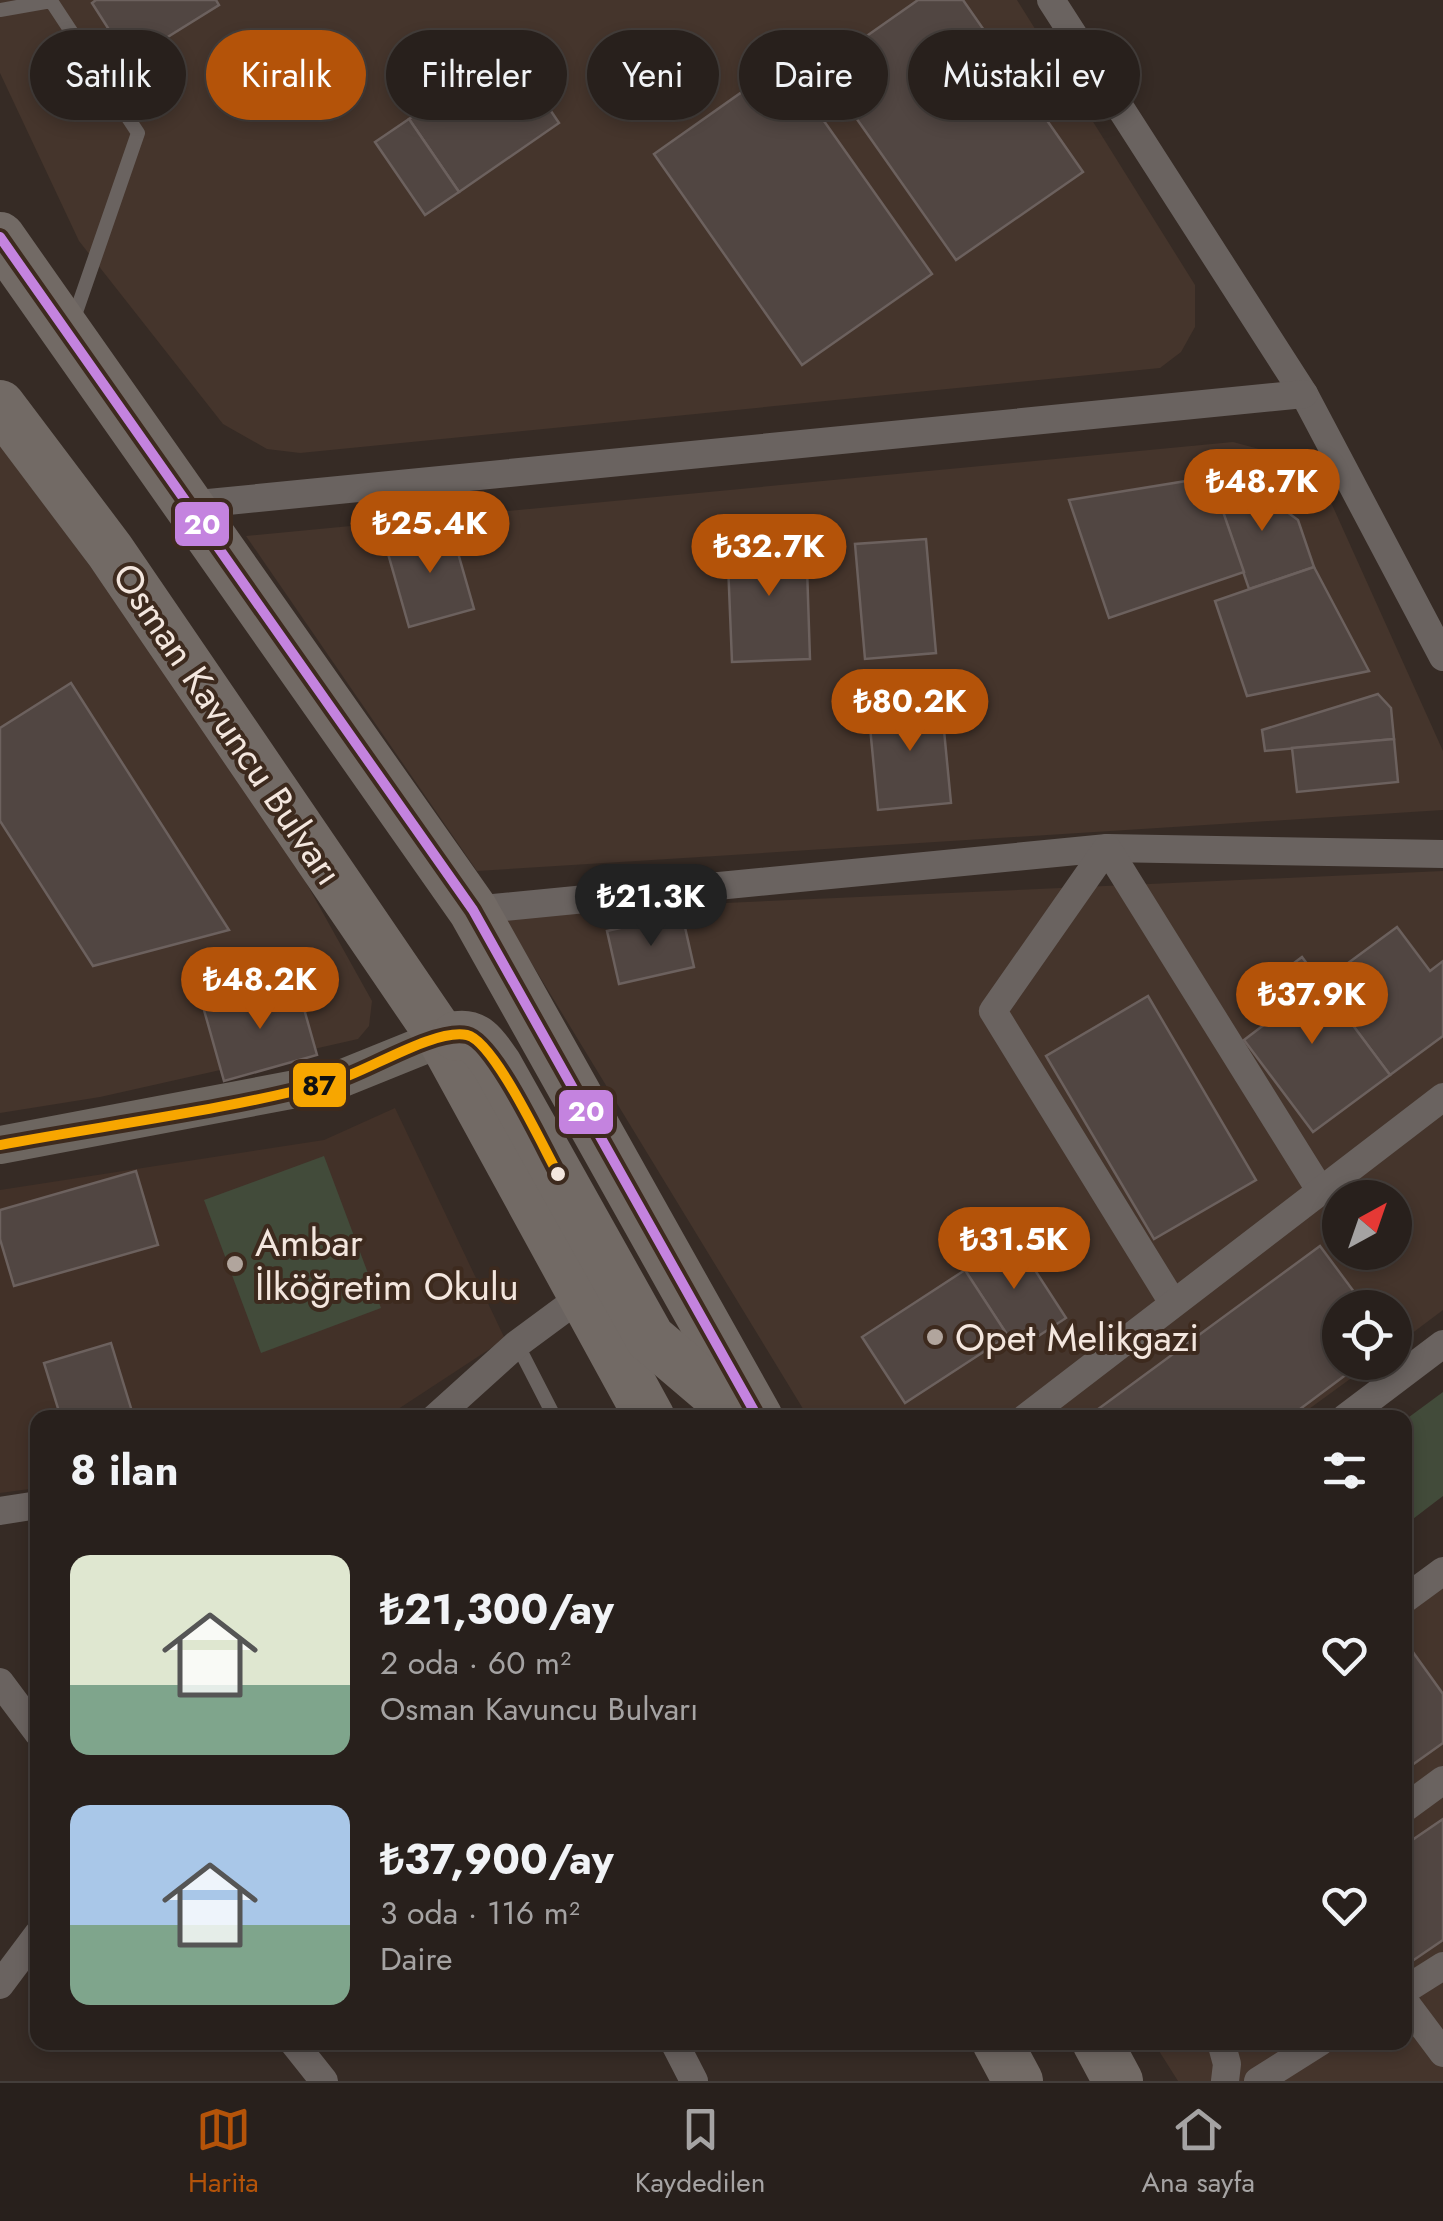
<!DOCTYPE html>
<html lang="tr">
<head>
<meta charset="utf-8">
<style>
	body { margin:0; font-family:Jost,sans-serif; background:#302825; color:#f1f3f6; height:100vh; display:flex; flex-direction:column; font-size:38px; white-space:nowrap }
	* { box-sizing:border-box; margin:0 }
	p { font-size:32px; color:#a5a3a3 }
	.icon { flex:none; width:55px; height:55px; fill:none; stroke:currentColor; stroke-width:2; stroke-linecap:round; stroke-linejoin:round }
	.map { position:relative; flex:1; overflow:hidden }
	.sheet { position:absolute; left:30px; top:1410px; width:1382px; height:640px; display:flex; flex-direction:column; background:#28201c; border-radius:20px; box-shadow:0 5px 15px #0003,0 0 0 2px #443e3b }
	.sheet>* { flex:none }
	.hud { position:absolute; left:30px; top:30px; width:1385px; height:90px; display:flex; gap:20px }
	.needle { width:65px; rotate:40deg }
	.buttons { position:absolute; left:1322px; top:1180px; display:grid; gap:20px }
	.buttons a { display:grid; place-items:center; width:90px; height:90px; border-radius:50%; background:#28201c; box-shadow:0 5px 15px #0003,0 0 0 2px #443e3b; font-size:50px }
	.price { position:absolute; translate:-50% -85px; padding:0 22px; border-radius:35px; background:#b45309; color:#fff; font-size:32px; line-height:65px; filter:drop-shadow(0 2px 5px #0008) }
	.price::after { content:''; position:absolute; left:50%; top:60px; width:30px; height:22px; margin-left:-15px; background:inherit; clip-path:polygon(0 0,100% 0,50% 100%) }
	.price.on { background:#222; color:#fff }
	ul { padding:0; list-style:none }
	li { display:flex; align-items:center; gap:30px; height:250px; padding:0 40px }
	li span { display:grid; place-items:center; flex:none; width:280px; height:200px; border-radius:20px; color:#555 }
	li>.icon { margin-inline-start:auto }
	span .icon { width:120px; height:120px; fill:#fffc; stroke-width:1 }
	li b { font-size:42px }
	h2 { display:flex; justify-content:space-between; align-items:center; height:120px; padding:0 40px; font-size:42px }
	.chip { padding:0 35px; border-radius:45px; background:#28201c; box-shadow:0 5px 15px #0003,0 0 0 2px #443e3b; font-size:35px; line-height:90px }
	.chip.on { background:#b45309; color:#fff }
	.tab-bar { display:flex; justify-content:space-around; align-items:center; height:140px; border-top:2px solid #443e3b; background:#28201c; font-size:28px; color:#a5a3a3 }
	.tab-bar a { display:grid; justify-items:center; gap:5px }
	.tab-bar .on { color:#b45309 }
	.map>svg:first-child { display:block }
</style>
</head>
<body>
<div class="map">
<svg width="1443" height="2081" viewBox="0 0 1443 2081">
	<rect width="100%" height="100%" fill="#362b25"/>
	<g fill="#45352c" fill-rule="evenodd">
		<path d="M0 0H1017L1195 285V327L1181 352 1160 368 300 453 267 449 223 424 79 241 0 73Z"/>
		<path d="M1233 442 1285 456 1317 481 1329 498 1443 751V810L477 871 246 536Z"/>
		<path d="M0 443 144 640 304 879 372 1001 369 1026 358 1039 100 1097 0 1113Z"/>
		<path d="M1443 871V1310L1395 1346V1308H1340V1362L1372 1363 1298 1417H808L501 913ZM1340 1198H1395V1252H1340Z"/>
		<path d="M1443 1579V2081H1178L1154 2043 1405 2042V1607Z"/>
	</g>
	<path fill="#423128" d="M395 1108 505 1339 386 1417 38 1418 37 1488 0 1493V1190L324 1140Z"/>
	<g fill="#424b3a">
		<path d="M324 1156 381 1308 261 1353 204 1200Z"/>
		<path d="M1443 1392V1496L1405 1525V1420Z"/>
	</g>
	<g fill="#514642" stroke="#6c615e" stroke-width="2.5">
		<path d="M96 0H216L219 5 129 61 92 3Z"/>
		<path d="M918 0H963L1083 172 956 260 821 68Z"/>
		<path d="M510 50 559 123 459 192 409 119Z"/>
		<path d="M783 63 932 274 802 365 654 154Z"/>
		<path d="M409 119 459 192 425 215 375 142Z"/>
		<path d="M1211 477 1253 487 1298 520 1314 567 1249 589Z"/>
		<path d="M1211 477 1244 572 1109 618 1069 500Z"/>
		<path d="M450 525 474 609 409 627 385 543Z"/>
		<path d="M806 537 810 659 732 662 727 539Z"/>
		<path d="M926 539 936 653 865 659 855 544Z"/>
		<path d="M1314 567 1369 671 1247 696 1215 601Z"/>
		<path d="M71 683 229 930 93 966 0 821V728Z"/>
		<path d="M1378 694 1391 708 1394 739 1265 751 1262 730Z"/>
		<path d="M941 699 951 803 878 810 868 706Z"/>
		<path d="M1394 739 1398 782 1297 792 1292 748Z"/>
		<path d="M682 914 694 967 619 984 607 931Z"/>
		<path d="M1397 927 1430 971 1443 961V1036L1390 1075 1321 983Z"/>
		<path d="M1302 957 1390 1075 1313 1132 1244 1040 1269 1021 1250 996Z"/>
		<path d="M297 984 317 1055 224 1081 204 1010Z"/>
		<path d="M1148 996 1256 1180 1154 1239 1046 1056Z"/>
		<path d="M136 1171 158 1245 14 1286 0 1239V1210Z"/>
		<path d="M1011 1233 1066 1318 1017 1350 962 1266Z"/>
		<path d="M1320 1246 1366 1308H1340V1362H1363L1288 1418H1086Z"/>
		<path d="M965 1270 1008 1336 905 1403 862 1337Z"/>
		<path d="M111 1343 134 1418H61L44 1363Z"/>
		<path d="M1405 1641 1443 1694V1743L1405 1770Z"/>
		<path d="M1443 1819V1940L1405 1966V1845Z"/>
	</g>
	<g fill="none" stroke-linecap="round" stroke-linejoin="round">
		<g stroke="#6a6360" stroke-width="14">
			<path d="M0 10 51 1 138 133 73 321"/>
			<path d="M517 1344 555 1418"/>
		</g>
		<g stroke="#6a6360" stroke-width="28">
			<path d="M1051 0 1304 394 1443 657"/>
			<path d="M188 505 1304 394"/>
			<path d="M473 910 1107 848 1443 854"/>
			<path d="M1173 1303 993 1011 1107 848 1320 1190"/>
			<path d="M435 1418 517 1344 582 1296"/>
			<path d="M1025 1418 1443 1097"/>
			<path d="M1345 1418 1443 1344"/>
			<path d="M0 1511 38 1505"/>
			<path d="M1405 1599 1443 1571"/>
			<path d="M0 1682 38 1733"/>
			<path d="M1405 1808 1443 1780"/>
			<path d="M0 1985 38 1934"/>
			<path d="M1405 1990 1443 1966"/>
			<path d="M1405 2002 1443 2053"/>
			<path d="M293 2042 324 2081"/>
			<path d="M674 2042 694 2081"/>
			<path d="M1221 2042 1227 2064 1225 2081"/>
			<path d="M1258 2081 1320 2042"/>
		</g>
		<path stroke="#6d6660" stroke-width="38" d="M0 1145 333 1082 442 1038"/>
		<g stroke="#726a65" stroke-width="50">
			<path d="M0 237 473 910 758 1418"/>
			<path d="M0 405 110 551 442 1038 650 1418"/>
			<path d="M457 1036C478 1033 486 1050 497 1065L650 1338 744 1418"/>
			<path d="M997 2042 1018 2081"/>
			<path d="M1097 2042 1118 2081"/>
		</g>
		<g stroke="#3d2a1e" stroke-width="18">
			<path id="bus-1" d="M0 237 473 910 758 1418"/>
		</g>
		<g stroke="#3d2a1e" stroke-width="18">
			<path id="bus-2" d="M0 1145C107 1125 227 1110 331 1082 365 1073 434 1028 467 1035 494 1041 543 1147 558 1174"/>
		</g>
		<use href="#bus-1" stroke="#c483df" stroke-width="10"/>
		<use href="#bus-2" stroke="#f7a600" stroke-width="10"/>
	</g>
	<circle fill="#f3e6de" stroke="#3d2a1e" stroke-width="4" cx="558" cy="1174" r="9"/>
	<g fill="#b1a59d" stroke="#3d2a1e" stroke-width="4">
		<circle cx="235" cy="1264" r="10"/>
		<circle cx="935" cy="1337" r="10"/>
	</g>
	<g text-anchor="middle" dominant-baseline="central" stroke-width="8" stroke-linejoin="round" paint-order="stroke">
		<g font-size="38" fill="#f3e6de" stroke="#3d2a1e">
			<text transform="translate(228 724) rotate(56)">Osman Kavuncu Bulvarı</text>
		</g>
		<g font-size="38" fill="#f3e6de" stroke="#3d2a1e" text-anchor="start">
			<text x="255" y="1242">Ambar<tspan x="255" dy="44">İlköğretim Okulu</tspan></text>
			<text x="955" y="1337">Opet Melikgazi</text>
		</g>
	</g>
	<g stroke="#3d2a1e" stroke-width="4">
		<rect x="173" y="500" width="58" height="48" rx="10" fill="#c483df"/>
		<rect x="291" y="1061" width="57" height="48" rx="10" fill="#f7a600"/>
		<rect x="557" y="1088" width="58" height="48" rx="10" fill="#c483df"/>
	</g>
	<g font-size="28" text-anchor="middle" font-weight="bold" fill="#fff">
		<text x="202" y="534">20</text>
		<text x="586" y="1121">20</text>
	</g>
	<g font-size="28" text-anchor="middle" font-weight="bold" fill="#111">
		<text x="319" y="1095">87</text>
	</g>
</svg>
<div class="buttons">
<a><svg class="needle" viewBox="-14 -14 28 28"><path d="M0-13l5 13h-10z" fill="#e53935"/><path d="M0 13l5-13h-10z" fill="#a5a3a3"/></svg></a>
<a><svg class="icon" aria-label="locate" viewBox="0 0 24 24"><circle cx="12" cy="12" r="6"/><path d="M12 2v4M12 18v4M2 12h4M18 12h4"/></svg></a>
</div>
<b class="price" style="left:1262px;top:534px">₺48.7K</b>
<b class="price" style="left:430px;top:576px">₺25.4K</b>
<b class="price" style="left:769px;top:599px">₺32.7K</b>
<b class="price" style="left:910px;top:754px">₺80.2K</b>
<b class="price on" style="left:651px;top:949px">₺21.3K</b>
<b class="price" style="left:260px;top:1032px">₺48.2K</b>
<b class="price" style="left:1312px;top:1047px">₺37.9K</b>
<b class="price" style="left:1014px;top:1292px">₺31.5K</b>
<div class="hud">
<a class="chip">Satılık</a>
<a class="chip on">Kiralık</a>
<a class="chip">Filtreler</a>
<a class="chip">Yeni</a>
<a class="chip">Daire</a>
<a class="chip">Müstakil ev</a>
</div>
<section class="sheet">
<h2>8 ilan<svg class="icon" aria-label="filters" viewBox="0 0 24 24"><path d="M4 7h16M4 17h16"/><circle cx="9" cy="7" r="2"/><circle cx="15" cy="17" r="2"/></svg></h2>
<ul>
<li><span style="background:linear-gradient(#dfe7d0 65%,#7fa58c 0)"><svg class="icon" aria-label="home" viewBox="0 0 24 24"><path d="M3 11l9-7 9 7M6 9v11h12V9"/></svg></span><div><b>₺21,300/ay</b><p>2 oda · 60 m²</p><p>Osman Kavuncu Bulvarı</p></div><svg class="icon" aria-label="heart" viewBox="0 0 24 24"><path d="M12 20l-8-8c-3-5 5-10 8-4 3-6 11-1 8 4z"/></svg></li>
<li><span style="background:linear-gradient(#a9c7e8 60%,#7fa58c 0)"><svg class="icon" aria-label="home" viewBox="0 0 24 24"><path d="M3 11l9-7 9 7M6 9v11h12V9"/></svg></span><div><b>₺37,900/ay</b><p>3 oda · 116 m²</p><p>Daire</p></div><svg class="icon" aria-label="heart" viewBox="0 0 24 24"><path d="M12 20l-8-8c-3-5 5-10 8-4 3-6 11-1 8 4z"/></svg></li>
</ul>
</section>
</div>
<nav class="tab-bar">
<a class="on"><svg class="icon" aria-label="map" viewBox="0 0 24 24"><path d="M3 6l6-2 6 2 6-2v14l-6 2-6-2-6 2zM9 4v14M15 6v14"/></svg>Harita</a>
<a><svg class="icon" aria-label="saved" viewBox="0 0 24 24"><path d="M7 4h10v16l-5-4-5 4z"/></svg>Kaydedilen</a>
<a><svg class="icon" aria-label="home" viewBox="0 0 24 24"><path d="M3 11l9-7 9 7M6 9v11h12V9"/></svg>Ana sayfa</a>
</nav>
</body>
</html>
